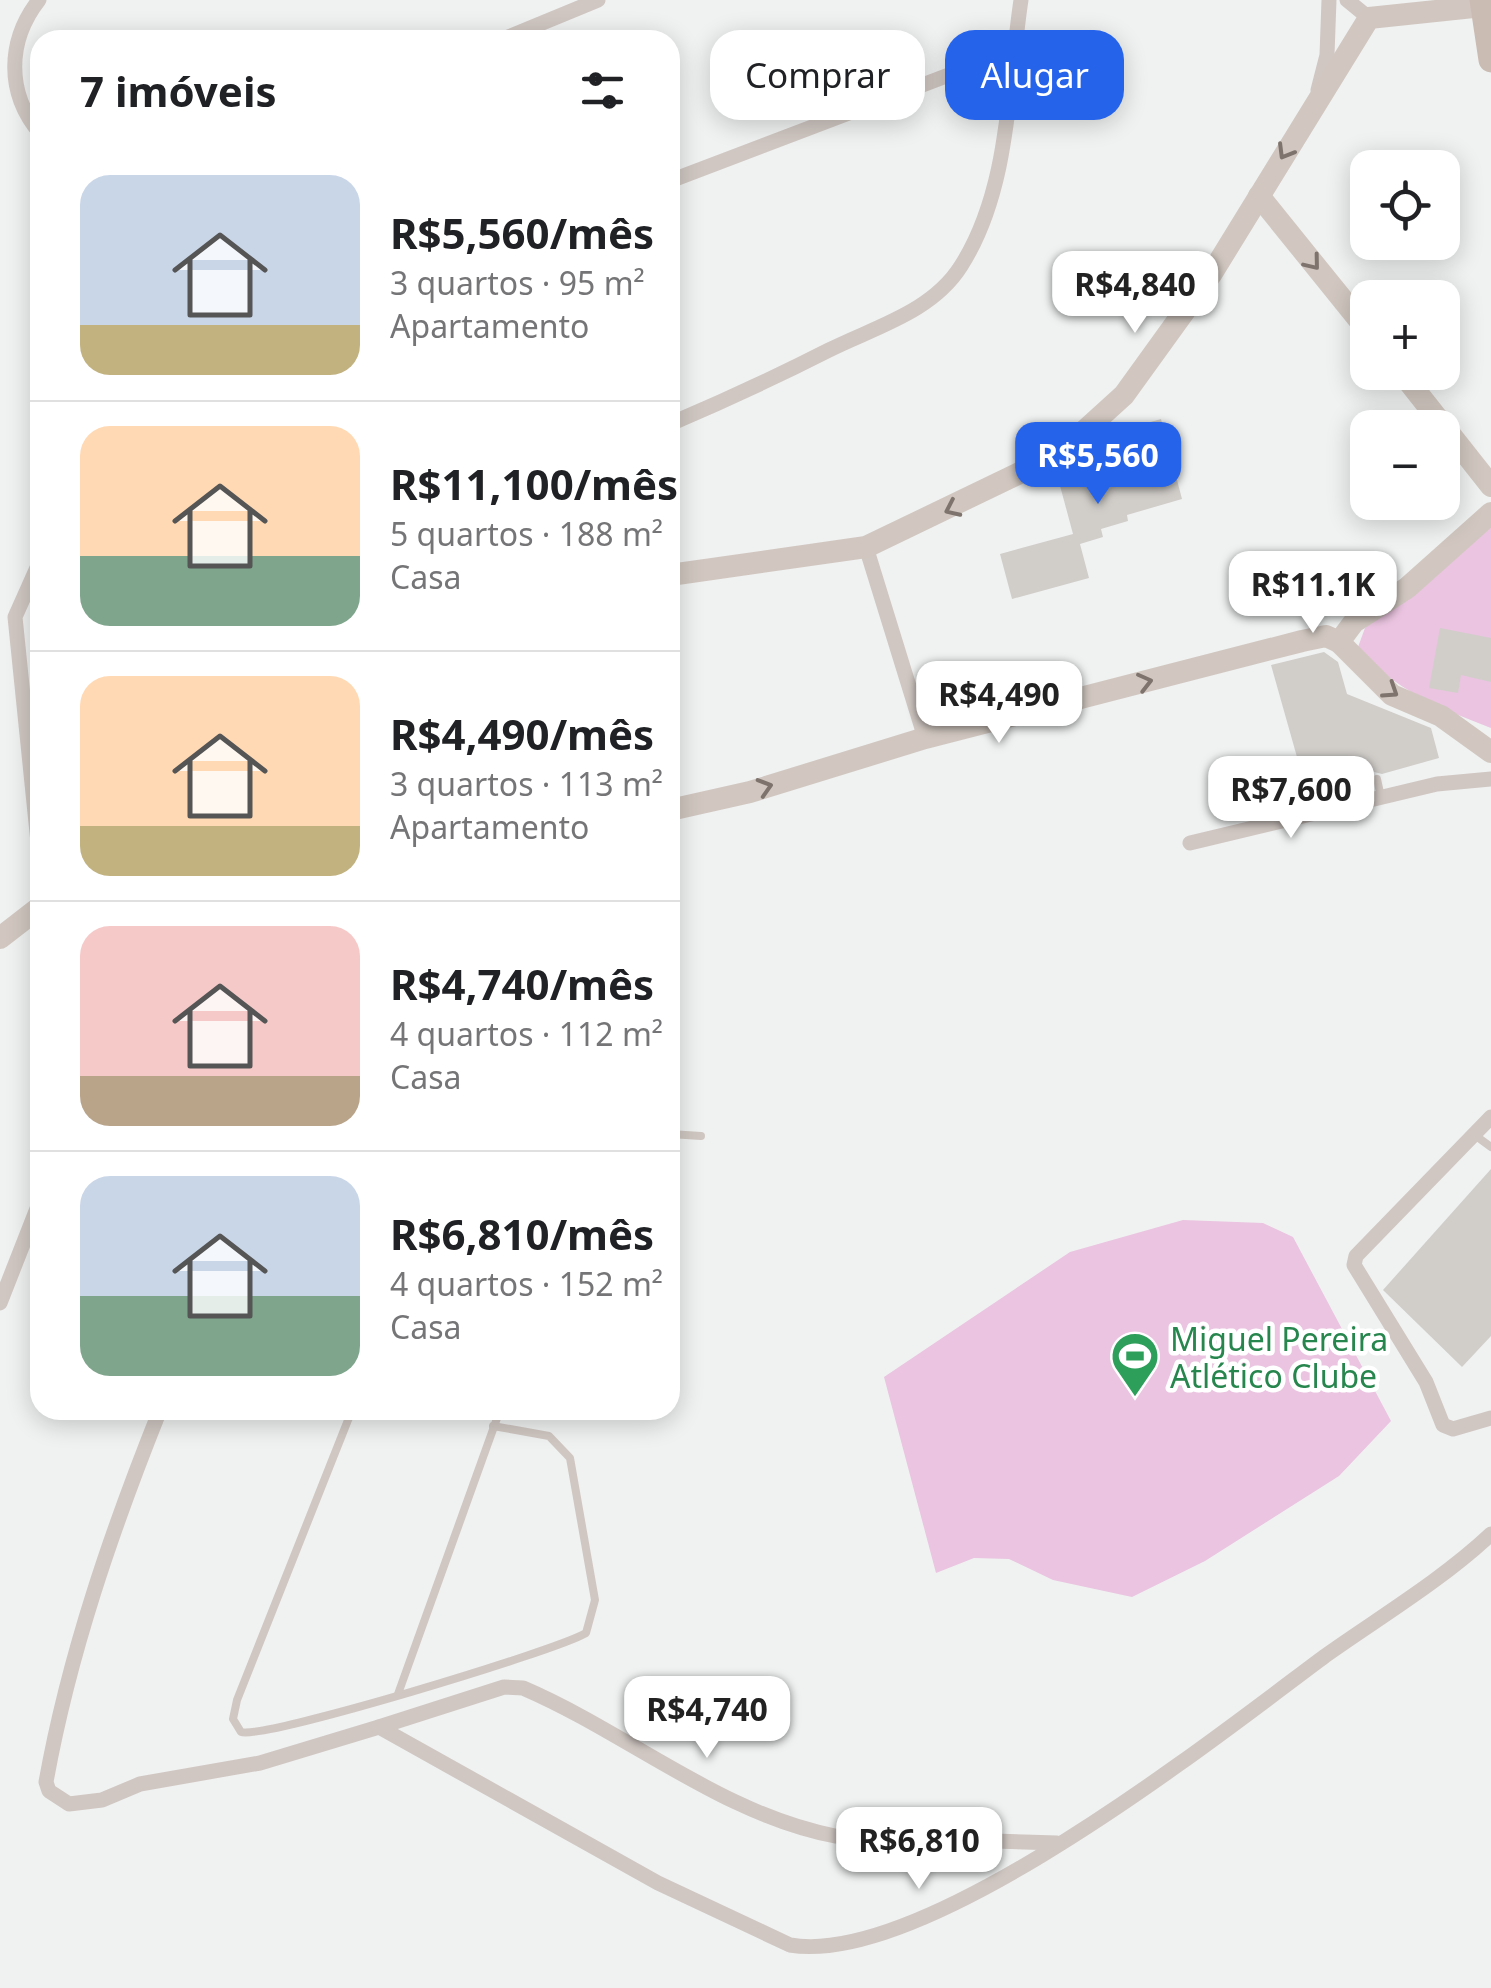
<!DOCTYPE html>
<html lang="pt">
<head>
<meta charset="utf-8">
<style>
	body { margin:0; font-family:"Noto Sans",sans-serif; background:#f6f6f6; color:#202124; height:100vh; display:flex; flex-direction:column; font-size:38px; white-space:nowrap }
	* { box-sizing:border-box; margin:0 }
	p { font-size:32px; color:#757577 }
	.icon { flex:none; width:55px; height:55px; fill:none; stroke:currentColor; stroke-width:2; stroke-linecap:round; stroke-linejoin:round }
	.map { position:relative; flex:1; overflow:hidden }
	.details { position:absolute; left:30px; top:30px; width:650px; height:1390px; display:flex; flex-direction:column; background:#fff; border-radius:30px; box-shadow:0 5px 25px #0003 }
	.details>* { flex:none }
	.guide { position:absolute; left:710px; top:30px; width:630px; height:90px; display:flex; gap:20px }
	.controls { position:absolute; left:1350px; top:150px; display:grid; gap:20px }
	.controls a { display:grid; place-items:center; width:110px; height:110px; border-radius:20px; background:#fff; box-shadow:0 5px 25px #0003; font-size:50px }
	.price { position:absolute; translate:-50% -85px; padding:0 22px; border-radius:20px; background:#fff; color:#222; font-size:32px; line-height:65px; filter:drop-shadow(0 2px 5px #0008) }
	.price::after { content:''; position:absolute; left:50%; top:60px; width:30px; height:22px; margin-left:-15px; background:inherit; clip-path:polygon(0 0,100% 0,50% 100%) }
	.price.selected { background:#2563eb; color:#fff }
	ul { padding:0; list-style:none }
	li { display:flex; align-items:center; gap:30px; height:250px; padding:0 50px }
	li+li { border-top:2px solid #e0e0e0 }
	li span { display:grid; place-items:center; flex:none; width:280px; height:200px; border-radius:30px; color:#555 }
	li>.icon { margin-inline-start:auto }
	span .icon { width:120px; height:120px; fill:#fffc; stroke-width:1 }
	li b { font-size:42px }
	h2 { display:flex; justify-content:space-between; align-items:center; height:120px; padding:0 50px; font-size:42px }
	.pill { padding:0 35px; border-radius:30px; background:#fff; box-shadow:0 5px 25px #0003; font-size:35px; line-height:90px }
	.pill.selected { background:#2563eb; color:#fff }
	.map>svg:first-child { display:block }
</style>
</head>
<body>
<div class="map">
<svg width="1491" height="1988" viewBox="0 0 1491 1988">
	<rect width="100%" height="100%" fill="#f0f2f2"/>
	<g fill="#eac4e0">
		<path d="M1491 519V728C1440 708 1393 690 1358 647L1365 628Z"/>
		<path d="M1183 1220 1263 1223 1293 1237 1391 1421 1339 1476 1205 1561 1132 1597 1053 1580 1009 1559 974 1558 936 1573 884 1377 1070 1252Z"/>
	</g>
	<g fill="#d1ceca">
		<path d="M1161 419 1182 499 1127 515 1128 521 1101 529 1103 537 1080 544 1089 578 1012 599 1000 554 1073 534 1059 482 1086 475 1083 463 1113 454 1108 434Z"/>
		<path d="M1440 628 1491 638V682L1461 675 1458 693 1429 688Z"/>
		<path d="M1324 652 1338 662 1347 694 1431 728 1439 758 1382 774 1374 772 1370 778 1308 796 1271 665Z"/>
		<path d="M1491 1169V1336L1462 1367 1383 1290Z"/>
	</g>
	<g fill="none" stroke-linecap="round" stroke-linejoin="round">
		<g stroke="#d0c7c2" stroke-width="8">
			<path d="M1377 779 1381 797"/>
			<path d="M670 1134 701 1136"/>
			<path d="M1476 1136 1491 1147"/>
			<path d="M352 1410 237 1700 233 1719 241 1732C265 1739 556 1651 586 1633L595 1600 570 1458 549 1436 493 1426"/>
			<path d="M398 1694 500 1410"/>
		</g>
		<g stroke="#d0c7c2" stroke-width="15">
			<path d="M39 0C7 41 6 93 40 133"/>
			<path d="M1347 0 1369 18"/>
			<path d="M501 40 598 0"/>
			<path d="M1318 90 1327 55 1329 0"/>
			<path d="M670 181 954 73"/>
			<path d="M670 424C724 401 776 377 829 350 875 327 932 312 961 266 1010 189 1008 86 1021 0"/>
			<path d="M866 547 925 738"/>
			<path d="M40 561 15 617 40 862"/>
			<path d="M1190 843 1437 784 1491 779"/>
			<path d="M1491 1117 1356 1256 1354 1265 1426 1382 1443 1425 1453 1429 1491 1418"/>
			<path d="M0 1303 40 1201"/>
			<path d="M160 1410C112 1530 69 1654 46 1782L49 1791 69 1804 102 1800 140 1784 260 1763 379 1727 658 1883 790 1945C925 1968 1216 1737 1325 1656 1380 1617 1442 1580 1491 1534"/>
			<path d="M379 1727 504 1687 523 1688C628 1733 721 1814 835 1836L1057 1843"/>
		</g>
		<g stroke="#d1c7c0" stroke-width="22">
			<path d="M1259 196 1368 331"/>
			<path d="M1401 372 1491 486"/>
			<path d="M1491 513 1407 588 1354 622 1339 642 1392 695 1441 716 1491 752"/>
			<path d="M670 575 866 547 1059 454 1124 395 1212 273 1369 18 1483 6"/>
			<path d="M670 810 750 792 925 738 1302 641 1326 636 1339 642"/>
			<path d="M0 938 40 907"/>
		</g>
		<path stroke="#cbbcb3" stroke-width="25" d="M1482 0 1491 60"/>
	</g>
	<defs><path id="oneway-chevron" d="M-2-3.5L2.5 0L-2 3.5" fill="none" stroke-width="1.6" stroke-linecap="round" stroke-linejoin="round" transform="scale(2.5)"/></defs>
	<g stroke="#7e746d">
		<use href="#oneway-chevron" transform="translate(1285 152) rotate(121)"/>
		<use href="#oneway-chevron" transform="translate(1313 263) rotate(51)"/>
		<use href="#oneway-chevron" transform="translate(952 509) rotate(155)"/>
		<use href="#oneway-chevron" transform="translate(1145 682) rotate(-14)"/>
		<use href="#oneway-chevron" transform="translate(1391 691) rotate(33)"/>
		<use href="#oneway-chevron" transform="translate(765 787) rotate(-17)"/>
	</g>
	<defs>
		<g id="stadium-pin" transform="scale(2.5)"><path d="M0 17L-7.5 6A9.5 9.5 0 1 1 7.5 6Z" fill="#2e9e5b" stroke="#fff"/><path d="M0-5a6.5 5 0 1 0 0 10a6.5 5 0 1 0 0-10ZM-3.5-1.8h7v3.6h-7Z" fill="#fff"/></g>
	</defs>
	<g fill-rule="evenodd">
		<use href="#stadium-pin" x="1135" y="1356"/>
	</g>
	<g text-anchor="middle" dominant-baseline="central" stroke-width="9" stroke-linejoin="round" paint-order="stroke">
		<g font-size="32" fill="#27864d" stroke="#fff" text-anchor="start">
			<text x="1170" y="1338">Miguel Pereira<tspan x="1170" dy="37">Atlético Clube</tspan></text>
		</g>
	</g>
</svg>
<div class="controls">
<a><svg class="icon" aria-label="locate" viewBox="0 0 24 24"><circle cx="12" cy="12" r="6"/><path d="M12 2v4M12 18v4M2 12h4M18 12h4"/></svg></a>
<a>+</a>
<a>−</a>
</div>
<b class="price" style="left:1135px;top:336px">R$4,840</b>
<b class="price selected" style="left:1098px;top:507px">R$5,560</b>
<b class="price" style="left:1313px;top:636px">R$11.1K</b>
<b class="price" style="left:999px;top:746px">R$4,490</b>
<b class="price" style="left:1291px;top:841px">R$7,600</b>
<b class="price" style="left:707px;top:1761px">R$4,740</b>
<b class="price" style="left:919px;top:1892px">R$6,810</b>
<div class="guide">
<a class="pill">Comprar</a>
<a class="pill selected">Alugar</a>
</div>
<section class="details">
<h2>7 imóveis<svg class="icon" aria-label="filters" viewBox="0 0 24 24"><path d="M4 7h16M4 17h16"/><circle cx="9" cy="7" r="2"/><circle cx="15" cy="17" r="2"/></svg></h2>
<ul>
<li><span style="background:linear-gradient(#c9d6e8 75%,#c2b280 0)"><svg class="icon" aria-label="home" viewBox="0 0 24 24"><path d="M3 11l9-7 9 7M6 9v11h12V9"/></svg></span><div><b>R$5,560/mês</b><p>3 quartos · 95 m²</p><p>Apartamento</p></div></li>
<li><span style="background:linear-gradient(#ffd9b3 65%,#7fa58c 0)"><svg class="icon" aria-label="home" viewBox="0 0 24 24"><path d="M3 11l9-7 9 7M6 9v11h12V9"/></svg></span><div><b>R$11,100/mês</b><p>5 quartos · 188 m²</p><p>Casa</p></div></li>
<li><span style="background:linear-gradient(#ffd9b3 75%,#c2b280 0)"><svg class="icon" aria-label="home" viewBox="0 0 24 24"><path d="M3 11l9-7 9 7M6 9v11h12V9"/></svg></span><div><b>R$4,490/mês</b><p>3 quartos · 113 m²</p><p>Apartamento</p></div></li>
<li><span style="background:linear-gradient(#f6c9c9 75%,#b9a48a 0)"><svg class="icon" aria-label="home" viewBox="0 0 24 24"><path d="M3 11l9-7 9 7M6 9v11h12V9"/></svg></span><div><b>R$4,740/mês</b><p>4 quartos · 112 m²</p><p>Casa</p></div></li>
<li><span style="background:linear-gradient(#c9d6e8 60%,#7fa58c 0)"><svg class="icon" aria-label="home" viewBox="0 0 24 24"><path d="M3 11l9-7 9 7M6 9v11h12V9"/></svg></span><div><b>R$6,810/mês</b><p>4 quartos · 152 m²</p><p>Casa</p></div></li>
</ul>
</section>
</div>
</body>
</html>
